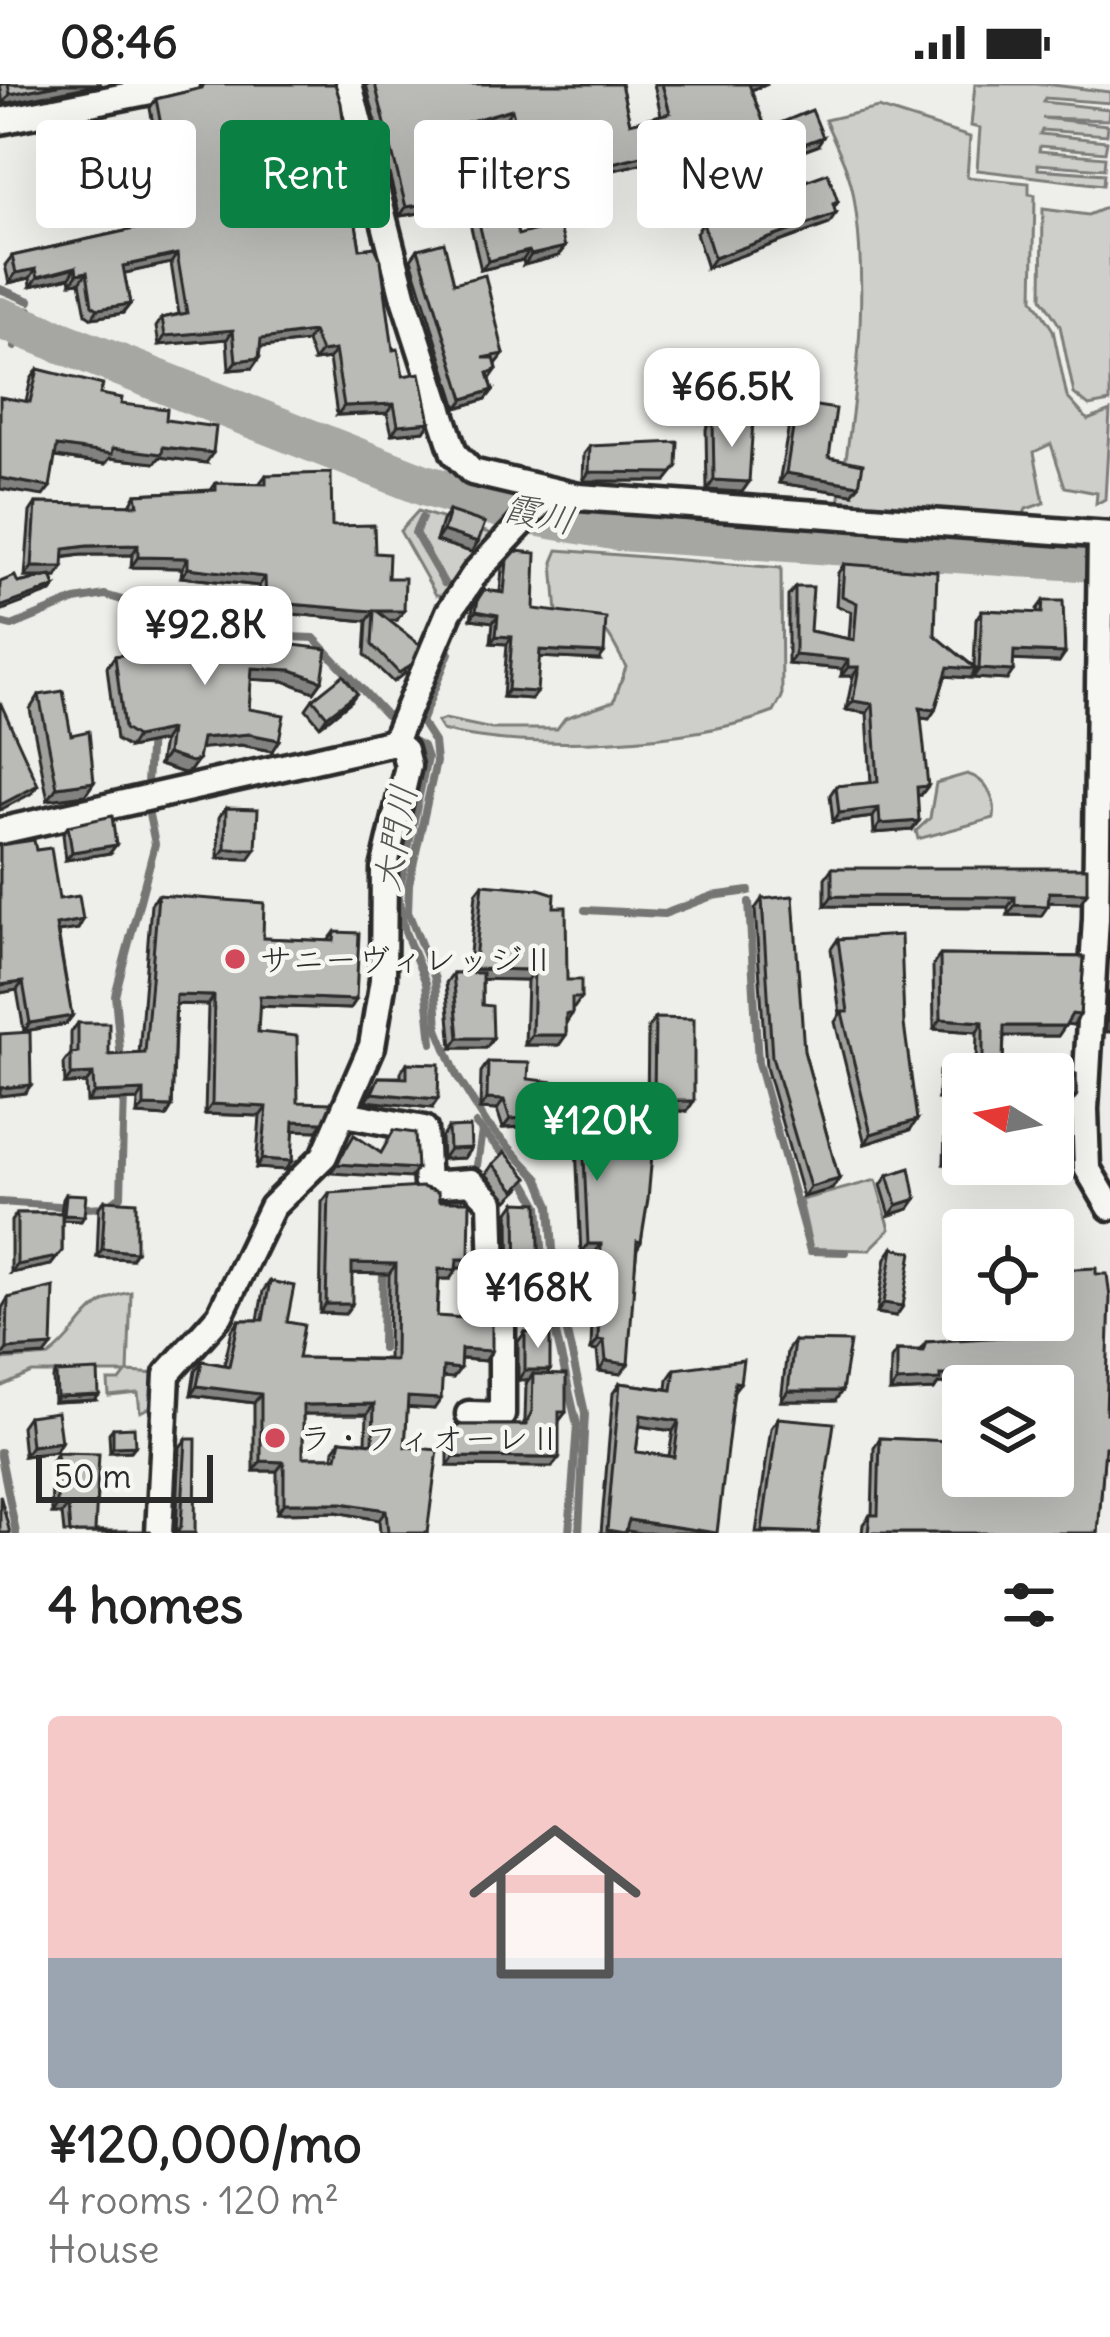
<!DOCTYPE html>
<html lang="en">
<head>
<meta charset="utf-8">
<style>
	body { margin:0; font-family:Delius,"Klee One",sans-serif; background:#f2f2f2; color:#222; height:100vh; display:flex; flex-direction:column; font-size:45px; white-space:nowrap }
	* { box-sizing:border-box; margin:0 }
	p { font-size:39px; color:#767676 }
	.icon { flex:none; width:66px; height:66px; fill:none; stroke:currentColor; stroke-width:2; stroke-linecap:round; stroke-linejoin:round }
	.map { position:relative; height:1449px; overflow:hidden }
	.side { display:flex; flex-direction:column; background:#fff; flex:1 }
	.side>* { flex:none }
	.top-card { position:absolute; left:36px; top:36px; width:1038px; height:108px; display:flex; gap:24px }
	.needle { width:78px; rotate:280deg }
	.controls { position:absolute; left:942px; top:969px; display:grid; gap:24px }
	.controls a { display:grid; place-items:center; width:132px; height:132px; border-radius:12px; background:#fff; box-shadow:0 12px 48px #0002; font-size:60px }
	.scale { position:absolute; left:36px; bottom:30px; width:177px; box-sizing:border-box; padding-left:12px; border:6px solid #2b2b2b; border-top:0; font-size:33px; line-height:42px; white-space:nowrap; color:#2b2b2b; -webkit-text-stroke:9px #f6f6f2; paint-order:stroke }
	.price { position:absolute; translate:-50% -102px; padding:0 27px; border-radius:24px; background:#fff; color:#222; font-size:39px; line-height:78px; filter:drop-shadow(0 3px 6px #0008) }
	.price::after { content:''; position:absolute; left:50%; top:72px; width:36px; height:27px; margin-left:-18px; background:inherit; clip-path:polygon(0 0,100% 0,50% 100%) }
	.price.selected { background:#0b8043; color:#fff }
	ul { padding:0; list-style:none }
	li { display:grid; align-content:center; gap:24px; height:636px; padding:0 48px }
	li+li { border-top:3px solid #e0e0e0 }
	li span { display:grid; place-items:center; height:372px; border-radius:12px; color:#555 }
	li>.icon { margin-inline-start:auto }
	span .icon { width:216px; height:216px; fill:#fffc; stroke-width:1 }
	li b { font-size:51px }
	h2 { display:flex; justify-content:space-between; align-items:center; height:144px; padding:0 48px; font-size:51px }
	.chip { padding:0 42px; border-radius:12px; background:#fff; box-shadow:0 12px 48px #0002; font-size:42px; line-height:108px }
	.chip.selected { background:#0b8043; color:#fff }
	.status { display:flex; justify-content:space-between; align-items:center; height:84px; padding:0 60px; background:#fff; direction:ltr }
	.status svg { height:33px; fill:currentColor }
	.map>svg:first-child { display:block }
</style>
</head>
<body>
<div class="status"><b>08:46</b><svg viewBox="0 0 49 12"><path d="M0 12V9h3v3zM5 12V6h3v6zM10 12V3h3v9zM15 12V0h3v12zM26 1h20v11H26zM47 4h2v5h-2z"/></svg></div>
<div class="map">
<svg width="1110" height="1449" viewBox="0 0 1110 1449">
	<rect width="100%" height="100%" fill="#eeeeea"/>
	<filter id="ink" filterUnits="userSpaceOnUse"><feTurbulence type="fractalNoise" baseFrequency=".00833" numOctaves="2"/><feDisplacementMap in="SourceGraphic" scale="24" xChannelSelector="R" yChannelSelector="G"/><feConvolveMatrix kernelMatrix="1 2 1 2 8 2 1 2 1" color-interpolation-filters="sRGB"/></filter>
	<g filter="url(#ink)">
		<g fill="#cececa" stroke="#7c7c7a" stroke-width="3">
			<path d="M975 0H1045L1110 8V19L1045 14 1043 18 1109 25 1108 36 1042 34 1108 41 1107 51 1042 46 1040 50 1107 57 1105 68 1040 62 1039 67 1105 73 1104 85 1038 80V85L1104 90 1103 101 977 86 980 44 971 42Z"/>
			<path d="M878 24 970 53 967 93 1029 99V110L1035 111 1033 215 1053 246 1067 313 1088 336 1110 327 1105 415 1096 420 1097 409 1065 403 1051 360 1034 368 1044 419 1026 425 1023 432 839 419C855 321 870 213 854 114 850 87 836 61 825 36Z"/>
			<path d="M707 71 723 123 687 136 672 84Z"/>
			<path d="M1110 122V318L1089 322 1074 310 1060 242 1042 214 1043 125 1088 131Z"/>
			<path d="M418 427 496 451 445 511H436L400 447Z"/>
			<path d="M558 466 781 484 782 613 774 628C692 660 528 668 442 646L437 638 445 635 492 645H557L565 634 614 617 626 583C603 539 607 540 557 530L553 478Z"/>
			<path d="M967 690C986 695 997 715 994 734L918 755 916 747 930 734 936 699Z"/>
			<path d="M876 1096 890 1145 869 1166 812 1165 801 1116Z"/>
			<path d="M131 1208 128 1288 158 1290 155 1321 140 1328 138 1309 109 1312 108 1297H120L126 1289H32L0 1303V1276L49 1272C81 1250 84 1216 131 1208Z"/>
		</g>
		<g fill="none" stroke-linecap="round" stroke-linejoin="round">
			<g stroke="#757573" stroke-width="8">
				<path d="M0 205 30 217"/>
				<path d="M15 263 30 226"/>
				<path d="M434 420 444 407"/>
				<path d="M422 434 415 449 444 499"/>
				<path d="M0 539 12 542 75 516 105 511 240 551 314 554 386 631 421 638 434 658 436 678 409 800 408 828 435 895 438 945 457 992 486 1039 539 1095 550 1122 555 1195 585 1329 579 1449"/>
				<path d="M159 571 163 526"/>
				<path d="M421 638 449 569"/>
				<path d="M410 655 423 662 427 674 398 813 405 848 426 899 432 959"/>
				<path d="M749 818 758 979 810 1167 845 1168"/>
				<path d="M585 826 664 830 712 812 749 807"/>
				<path d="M121 977 115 911 155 760 146 716 150 651"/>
				<path d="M476 1040 510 1077"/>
				<path d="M476 1088 482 1047"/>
				<path d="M520 1089 539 1122 545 1202 577 1341 569 1449"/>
				<path d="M0 1118 59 1122"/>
				<path d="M85 1124 105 1123 121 1112 124 1009"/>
				<path d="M382 1264 383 1182"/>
				<path d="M0 1368 16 1449"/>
			</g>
			<path stroke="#a6a6a3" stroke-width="42" d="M0 234 424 401 518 428 619 446 1110 478"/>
			<g stroke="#2b2b2b" stroke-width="33">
				<g id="minor">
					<path d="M349 0 404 214 454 369 472 388 579 413 1110 451"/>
					<path d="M0 37 186 0"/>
					<path d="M1101 451 1096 834 1085 1025 1087 1084 1110 1123"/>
					<path d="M394 658 449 528 476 488 551 408"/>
					<path d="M0 747 394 658"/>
					<path d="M345 1030 424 1045 427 1101 471 1098 491 1118 494 1222 502 1240V1331L469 1330"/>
					<path d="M159 1449 167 1290 220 1231 272 1123 324 1072 372 962 383 896 384 785 408 682 404 666 394 658"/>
				</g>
			</g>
			<use href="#minor" stroke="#f6f6f2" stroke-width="24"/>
		</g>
		<g fill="#a0a09d" stroke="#2b2b2b" stroke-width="3" fill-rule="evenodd">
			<path d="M0 0H101L3 20Z"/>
			<path d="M200 0H335L350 87 358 108 352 116 360 165 403 292 430 338 424 347 392 350 387 329 337 331 329 275 314 277 307 258 260 263 259 274 252 284 229 286 227 255 159 261 156 243 162 234 179 230 171 179 124 189 130 220 123 229 92 234 86 230 80 198 71 199 70 193 31 202 30 194 9 199 5 181 12 172 171 137 150 24 156 15 199 5Z"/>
			<path d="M366 0H621L630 39 661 31 654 0H768L751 6 766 45 817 62 718 98 707 64 508 111 518 151 558 172 524 181 523 176 481 186 466 122 400 132ZM506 34 513 64 476 73 469 45Z"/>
			<path d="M803 98 838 118 834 124 829 140 707 184 696 149 703 139 774 119 796 109Z"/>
			<path d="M418 165 454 199 504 270 496 280 497 285 490 295 493 306 486 315 457 324 411 175Z"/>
			<path d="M38 285 100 310 121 320 166 336 206 379 160 373 155 379 110 374 105 380 55 373 43 412 26 317 31 295Z"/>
			<path d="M797 319 829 373 852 410 779 399 791 329Z"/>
			<path d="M713 335 749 398 742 408 707 406 706 345Z"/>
			<path d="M590 362 666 397H583L584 370Z"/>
			<path d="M266 391 332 442 375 469 388 494 397 536H388L405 589 393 598 365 571 367 537 259 527V502L181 493 182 484 131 483 132 471H81L63 474 57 493H52L55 503 51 508 18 499 46 493H25L30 428 36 419 130 421 136 410 211 406 216 399 259 400Z"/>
			<path d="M449 427 471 468 436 457 442 437Z"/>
			<path d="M507 477 534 525 599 576 539 573 531 615 503 613 507 560 491 559 493 538 471 535 473 523 484 506 500 508 502 484Z"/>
			<path d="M844 480 974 583 976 535 982 526 1037 529V525L1043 517 1065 569 1059 578 1013 576 1007 596 973 594V589L970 594 945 592 935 626 929 635 921 634V711H917L912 746 874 749 873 733 833 738 830 711 836 702 871 699 867 629 846 626 853 592H841L842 585 788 580V512L795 503 810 547 849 555 851 528 836 521 838 489Z"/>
			<path d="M179 539 322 597 314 608 284 597 251 595 249 625 272 667 241 661 200 664 190 687 184 689 159 681 163 657 129 664 116 656 107 583 115 572 169 565 171 550Z"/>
			<path d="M39 611 71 651 94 698 85 711 48 716 30 625Z"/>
			<path d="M313 615 350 618 320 642 306 625Z"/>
			<path d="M226 724 249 775 218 774 219 733Z"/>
			<path d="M68 742 110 769 66 776 63 750Z"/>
			<path d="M0 761 36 766 59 815 83 836 78 845 58 848 72 932 66 940 24 947 17 906 0 909Z"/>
			<path d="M832 784 1087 809 1080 819 1048 818 1041 832 1008 831V823L825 822V794Z"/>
			<path d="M483 800 554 823 567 896 581 914 574 924H572V930L566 939V951L559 961H525L527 896 482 895V921L493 954 486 964H452L446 899 453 889H468L476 809Z"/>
			<path d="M158 811 263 854 328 857 335 848 356 916 350 925 259 922 258 948 298 1018 317 1047 293 1046 292 1077 285 1086 256 1084 260 1032 205 1030 208 921 176 920 172 1023 166 1033 137 1031 138 1016 87 1018 86 999 65 1000 64 979 71 970V948L78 939 109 971 139 970 151 820Z"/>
			<path d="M762 815 839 1095 832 1105 803 1113 766 983 755 825Z"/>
			<path d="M838 855 910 1046 865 1060 835 938 840 930 831 865Z"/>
			<path d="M940 871 1084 873 1080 931 1073 941 1066 940 1058 952H1004L1003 978 1065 981 1064 986 1076 990V1012L1069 1022H1053V990H963V1080H944L946 1016 938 1015 939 987 946 977 976 978 977 948 934 945 933 881Z"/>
			<path d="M1110 908V948H1106L1108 911Z"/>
			<path d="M655 934 687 1027H656L641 1158 637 1165 621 1290 599 1287 597 1267 591 1266 594 1170H581L576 1061H565V1041L503 1044 497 1026 480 1025 481 988 488 978 528 995 581 1027H647L648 944Z"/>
			<path d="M407 979 432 1024 366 1017 379 993H401V988Z"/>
			<path d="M448 1044 471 1064 464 1074 442 1075 441 1054Z"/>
			<path d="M493 1080 521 1103 508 1116 486 1090Z"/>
			<path d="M888 1091 909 1125 890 1131 881 1101Z"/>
			<path d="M329 1109 439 1117 469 1175 462 1184H456L450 1195H439L437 1232 492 1267 485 1277 461 1275 453 1294 442 1293 434 1325 407 1323 405 1363 427 1449H380L379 1436 336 1428 277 1429V1387H254V1319L191 1311 195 1287 202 1277 224 1281 232 1246 239 1236H258L263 1207 270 1197 287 1238 298 1274 388 1275 389 1190 352 1189 345 1230 320 1229 322 1118ZM303 1330H367L366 1358 341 1356 334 1365 333 1373H303Z"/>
			<path d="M66 1110 84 1132 81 1137 62 1136V1167L51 1181 11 1189V1137L17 1129H61L63 1115Z"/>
			<path d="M105 1116 131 1175 97 1173 99 1123Z"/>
			<path d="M516 1118 540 1207 533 1217 510 1216 509 1128Z"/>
			<path d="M893 1164 903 1222 896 1232 877 1229 886 1174Z"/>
			<path d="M8 1214 45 1271 0 1274 2 1224Z"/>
			<path d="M1027 1236H1053L1106 1329H1110V1372L1104 1373 1098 1449H862L863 1440 870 1431H872L874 1364 880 1354 945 1357 949 1352 1053 1392V1302L938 1300 934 1306 890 1308 891 1275 897 1266H920L926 1258 1027 1252Z"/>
			<path d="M525 1248 550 1286 546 1291 566 1328 559 1337 552 1383 448 1382V1351L455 1341H523L525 1336 526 1300 529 1296H518V1258Z"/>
			<path d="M794 1257 835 1317H781L787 1267Z"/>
			<path d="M675 1285 740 1299 625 1449H601L613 1309 620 1299 667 1305 668 1295ZM639 1342 673 1347 669 1372 636 1368Z"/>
			<path d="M56 1289 95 1316 54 1318 53 1294Z"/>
			<path d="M28 1332 61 1358 55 1368 24 1372 21 1342Z"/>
			<path d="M778 1334 818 1449H756L771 1344Z"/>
			<path d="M113 1344 135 1362 131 1367 110 1368 109 1349Z"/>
			<path d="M186 1355 195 1449H176L180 1363Z"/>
			<path d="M57 1369 95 1447 151 1449H64L62 1430H52L51 1378Z"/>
		</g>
		<g fill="#828280" stroke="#2b2b2b" stroke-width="3">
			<path d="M62 0H101L3 20 10 10Z"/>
			<path d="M748 0H768L742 9Z"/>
			<path d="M512 25 506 34 460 47 467 38Z"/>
			<path d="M823 53 817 62 718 98 724 89Z"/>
			<path d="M713 55 707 64 500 113 506 104Z"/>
			<path d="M473 113 466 122 400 132 406 123Z"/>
			<path d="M836 130 829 140 707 184 714 174Z"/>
			<path d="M565 163 558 172 524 181 531 171Z"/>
			<path d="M529 167 523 176 481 186 488 177Z"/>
			<path d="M177 170 171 179 117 191 123 182Z"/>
			<path d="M76 183 70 193 31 202 38 193Z"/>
			<path d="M36 185 30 194 9 199 16 189Z"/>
			<path d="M87 188 80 198 71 199 77 190Z"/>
			<path d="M130 220 123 229 92 234 98 225Z"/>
			<path d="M233 246 227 255 159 261 165 252Z"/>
			<path d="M313 248 307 258 254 264 261 255Z"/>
			<path d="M335 266 329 275 314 277 321 268Z"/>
			<path d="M259 274 252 284 229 286 236 277Z"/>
			<path d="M493 306 486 315 457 324 464 315Z"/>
			<path d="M394 320 387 329 337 331 344 322Z"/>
			<path d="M430 338 424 347 392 350 398 341Z"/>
			<path d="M57 362 113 364 163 363 213 369 206 379 160 373 155 379 110 374 105 380 50 372Z"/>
			<path d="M677 383 666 397H583L589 388Z"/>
			<path d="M786 389 859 401 852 410 779 399Z"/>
			<path d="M0 394 50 403 43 412 0 405Z"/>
			<path d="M714 396 749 398 742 408 707 406Z"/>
			<path d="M443 447 478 458 471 468 436 457Z"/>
			<path d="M138 461 132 471H81L57 474 64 465 87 462Z"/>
			<path d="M138 473 188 474 182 484 131 483Z"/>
			<path d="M32 483H63L57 493H25Z"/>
			<path d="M188 484 265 493 259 502 181 493Z"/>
			<path d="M55 503 51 508 0 527V523Z"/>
			<path d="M266 518 374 527 367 537 259 527Z"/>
			<path d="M377 527H404L397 536 374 537Z"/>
			<path d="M476 527 498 531 493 538 471 535Z"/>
			<path d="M496 552 512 553 507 560 491 559Z"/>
			<path d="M540 566 604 569 599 576 535 573Z"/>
			<path d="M1014 567 1065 569 1059 578 1008 576Z"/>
			<path d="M795 571 848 576 842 585 788 580Z"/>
			<path d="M848 583H859L853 592H841Z"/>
			<path d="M948 583 976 585 970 594 942 592Z"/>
			<path d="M252 584 292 586 322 597 314 608 284 597 244 595Z"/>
			<path d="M979 585 1013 587 1007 596 973 594Z"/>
			<path d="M508 606 537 608 531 615 503 613Z"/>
			<path d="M357 609 350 618 320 642 327 632Z"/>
			<path d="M853 617 873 620 867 629 846 626Z"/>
			<path d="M920 624 935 626 929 635 914 633Z"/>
			<path d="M170 646 163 657 129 664 136 653Z"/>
			<path d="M249 650 279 656 272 667 241 661 194 665 202 654Z"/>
			<path d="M167 670 198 676 190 687 184 689 159 681Z"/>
			<path d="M94 698 85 711 48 716 57 703Z"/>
			<path d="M38 701 32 709 0 726V721Z"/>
			<path d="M928 702 921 711 910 712 917 703Z"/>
			<path d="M879 724 873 733 833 738 839 729Z"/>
			<path d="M919 737 912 746 874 749 880 740Z"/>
			<path d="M116 761 110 769 66 776 72 768Z"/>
			<path d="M225 765H256L249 775 218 774Z"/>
			<path d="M1049 808 1087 809 1080 819 1042 818Z"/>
			<path d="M832 812 1015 813 1008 823 825 822Z"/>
			<path d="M1015 821 1048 822 1041 832 1008 831Z"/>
			<path d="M83 836 78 845 51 849 56 841Z"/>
			<path d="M474 885 534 886 527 896 467 895Z"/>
			<path d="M23 898 17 906 0 909V901Z"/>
			<path d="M176 911 214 912 208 921 170 920Z"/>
			<path d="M260 912 356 916 350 925 253 922Z"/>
			<path d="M1072 930 1080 931 1073 941 1065 940Z"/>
			<path d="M72 932 66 940 24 947 30 939Z"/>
			<path d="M941 935 983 938 977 948 934 945Z"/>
			<path d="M1004 942H1065L1058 952H997Z"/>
			<path d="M532 951H566L559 961H525Z"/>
			<path d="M459 954H493L486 964H452Z"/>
			<path d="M93 990 86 999 65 1000 71 991Z"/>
			<path d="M31 1001 25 1009 0 1012V1004Z"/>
			<path d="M945 1005 953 1006 946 1016 938 1015Z"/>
			<path d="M144 1007 138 1016 87 1018 94 1009Z"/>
			<path d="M372 1009 438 1015 432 1024 366 1017Z"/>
			<path d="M1053 1012H1076L1069 1022H1053Z"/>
			<path d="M487 1015 504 1016 497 1026 480 1025Z"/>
			<path d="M654 1017H694L687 1027H647Z"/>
			<path d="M212 1020 267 1023 260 1032 205 1030Z"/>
			<path d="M144 1022 172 1023 166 1033 137 1031Z"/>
			<path d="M572 1031 565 1041 503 1044 510 1035Z"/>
			<path d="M917 1036 910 1046 865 1060 871 1050Z"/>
			<path d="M294 1037 323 1038 317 1047 288 1046Z"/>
			<path d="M572 1051 583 1052 576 1061H565Z"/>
			<path d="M471 1064 464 1074 442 1075 449 1065Z"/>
			<path d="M951 1070H963V1080H944Z"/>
			<path d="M262 1075 292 1077 285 1086 256 1084Z"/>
			<path d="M337 1080 417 1085 410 1094 330 1089Z"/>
			<path d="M839 1095 832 1105 803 1113 810 1103Z"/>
			<path d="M916 1115 909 1125 890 1131 897 1121Z"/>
			<path d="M64 1131 84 1132 81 1137 61 1136Z"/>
			<path d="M588 1160H601L594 1170H581Z"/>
			<path d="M102 1165 136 1168 131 1175 97 1173Z"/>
			<path d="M57 1173 51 1181 11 1189 17 1181Z"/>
			<path d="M457 1175H469L462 1184H450Z"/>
			<path d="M352 1179 396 1180 389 1190 346 1189Z"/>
			<path d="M439 1185 456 1186 450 1195H432Z"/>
			<path d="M517 1206 540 1207 533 1217 510 1216Z"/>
			<path d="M884 1219 903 1222 896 1232 877 1229Z"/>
			<path d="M326 1220H352L345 1230 320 1229Z"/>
			<path d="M598 1256 604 1257 597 1267 591 1266Z"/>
			<path d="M52 1262 45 1271 0 1274 7 1265Z"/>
			<path d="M461 1265 492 1267 485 1277 455 1274Z"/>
			<path d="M606 1277 628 1280 621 1290 599 1287Z"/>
			<path d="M443 1283 460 1285 453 1294 436 1293Z"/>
			<path d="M525 1286H550L543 1296 533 1290 529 1296H518Z"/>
			<path d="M940 1291H1000L993 1300H938L934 1306 890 1308 897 1298Z"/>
			<path d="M197 1302 261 1310 254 1319 191 1311Z"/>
			<path d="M788 1307H842L835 1317H781Z"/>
			<path d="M99 1311 95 1316 54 1318 57 1313Z"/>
			<path d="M408 1313 441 1315 434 1325 401 1323Z"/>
			<path d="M374 1320 367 1330H296L303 1321Z"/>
			<path d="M641 1331 679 1337 673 1347 634 1341Z"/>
			<path d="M61 1358 55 1368 24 1372 31 1362Z"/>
			<path d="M135 1362 131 1367 110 1368 113 1363Z"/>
			<path d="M454 1373 559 1374 552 1383 448 1382Z"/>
			<path d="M261 1377 284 1378 277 1387H254Z"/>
			<path d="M284 1419H342L386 1426 379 1436 336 1428 277 1429Z"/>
			<path d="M57 1422H68L62 1430H52Z"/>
			<path d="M629 1436 717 1449H641L622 1446Z"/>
		</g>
		<g fill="#babab7" stroke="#2b2b2b" stroke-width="3" fill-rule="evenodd">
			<path d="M8 0H62L10 10Z"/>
			<path d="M204 0H335L341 19 350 87H355L358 108 351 109 360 165 375 163 381 176 393 266 398 265 403 292 420 289 430 338 398 341 394 320 344 322 335 266 321 268 313 248 261 255 259 274 236 277 233 246 165 252 162 234 187 229 177 170 123 182 130 220 98 225 92 221 87 188 77 190 76 183 38 193 36 185 16 189 12 172 179 135 156 15 202 4Z"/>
			<path d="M375 0H621L630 39 670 29 662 0H749L766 45 812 26 823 53 724 89 713 55 506 104 518 151 559 140 565 163 531 171 529 167 488 177 473 113 406 123ZM512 25 521 62 476 73 467 38Z"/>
			<path d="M828 89 838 118 833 120 836 130 714 174 703 139 774 119 805 104 803 98Z"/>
			<path d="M444 158 454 199 485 191 504 270 483 274H494L497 285 488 289 493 306 464 315 418 165Z"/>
			<path d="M38 285 103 301 100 310 122 314 121 320 167 325 166 336 216 343 213 369 163 363 162 370 113 364 112 370 57 362 50 403 0 394V313L30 318Z"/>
			<path d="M797 319 836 325 829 373 863 380 859 401 786 389Z"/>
			<path d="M713 335 753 337 749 398 714 396Z"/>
			<path d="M678 358 677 383 672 389 589 388 590 362Z"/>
			<path d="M331 389 332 442 374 441 375 469 389 470 388 494H405L404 527H377L420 561 412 580 399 589 372 561 374 527 266 518 265 493 188 484V474L138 473V461L87 462 64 465 63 483H32L36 419 138 421 136 410 216 406V399L266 400V391Z"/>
			<path d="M449 427 485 439 478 458 443 447Z"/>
			<path d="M516 467 536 469 534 525 606 534 604 569 540 566 537 608 508 606 512 553 496 552 498 531 476 527 478 515 484 506 504 509 507 477Z"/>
			<path d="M844 480 937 487 935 551 976 585 948 583 935 626 920 624 928 702 917 703 919 737 880 740 879 724 839 729 836 702 878 698 873 620 853 617 859 583H848V576L795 571V503H813L810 547 854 556 857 519 842 512Z"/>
			<path d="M15 492 18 499 51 492 55 503 0 523V498Z"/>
			<path d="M1043 517H1063L1065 569 1014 567 1013 587 979 585 982 526 1042 529Z"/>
			<path d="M179 539 211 544 210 551 327 565 322 597 292 586 252 584 249 625 284 631 279 656 249 650 202 654 198 676 191 678 167 670 170 646 136 653 124 645 115 572 175 564Z"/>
			<path d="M343 591 357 609 327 632 313 615Z"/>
			<path d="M63 607 71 651 89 647 94 698 57 703 39 611Z"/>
			<path d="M0 618 38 701 0 721Z"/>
			<path d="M226 724 258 725 256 765H225Z"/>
			<path d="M112 732 116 761 72 768 68 742Z"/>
			<path d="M34 756 36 766 51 764 59 815 79 812 83 836 56 841 72 932 30 939 23 898 0 901V761Z"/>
			<path d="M832 784H1087V809L1049 808 1048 822 1015 821V813L832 812Z"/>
			<path d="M483 800 539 805 555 810 554 823H566L567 896H581V914H572V930H566V951H532L534 886 474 885Z"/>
			<path d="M158 811 264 819 263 854 334 857 335 848 359 849 356 916 260 912 258 948 297 952 298 1018 331 1019 323 1038 294 1037 292 1077 262 1075 267 1023 212 1020 214 912 176 911 172 1023 144 1022V1007L94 1009 93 990 71 991V970L78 969V939H109V971L145 969Z"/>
			<path d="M793 812 804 967 839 1095 810 1103 772 973 762 815Z"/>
			<path d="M901 851 904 940 917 1036 871 1050 842 928H848L838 855Z"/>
			<path d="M940 871 1084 873 1080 931 1072 930 1065 942H1004L1003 978 1065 981 1064 986 1076 990V1012H1053V990H963V1070H951L953 1006 945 1005 946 977 983 978V938L941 935Z"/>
			<path d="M453 889H482V921L492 922 493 954H459Z"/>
			<path d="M655 934 694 935V1017H654Z"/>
			<path d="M30 948 31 1001 0 1004V950Z"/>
			<path d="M488 978 529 979 528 995 582 1001 581 1027 656 1026 648 1115 641 1158 637 1157 628 1280 606 1277 604 1257 598 1256 601 1160H588L583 1052 572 1051V1031L510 1035 504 1016 487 1015Z"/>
			<path d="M407 979 439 980 438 1015 372 1009 379 993 407 994Z"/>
			<path d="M470 1043 471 1064 449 1065 448 1044Z"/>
			<path d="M394 1046 415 1049 417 1085 337 1080 354 1051 381 1069Z"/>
			<path d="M505 1068 528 1094 515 1106 493 1080Z"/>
			<path d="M910 1084 916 1115 897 1121 888 1091Z"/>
			<path d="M422 1103 438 1108 439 1117H470L469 1175H457L456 1186 439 1185 437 1232 492 1236V1267L461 1265 460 1285 443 1283 441 1315 408 1313 405 1363 438 1366 427 1449H388L386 1426 342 1419H284V1378L261 1377V1310L197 1302 202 1277 229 1282 239 1236H263L270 1197 294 1202 287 1238 304 1241 298 1274 395 1276 396 1180 352 1179V1220H326L329 1109ZM374 1320 373 1359 341 1356 337 1373H303V1321Z"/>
			<path d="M66 1110 86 1111 84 1132 64 1131Z"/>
			<path d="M105 1116 136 1118V1168L102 1165Z"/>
			<path d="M516 1118 538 1119 540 1207 517 1206Z"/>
			<path d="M17 1129H62V1167L57 1173 17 1181Z"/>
			<path d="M893 1164 912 1168 903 1222 884 1219Z"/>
			<path d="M1096 1184V1190H1107L1110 1213 1106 1329H1110V1363H1105L1098 1449H868L870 1431H878L880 1354 949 1357V1352H963V1392H1053V1302H1002L1000 1291H940V1296L897 1298V1266L923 1267 926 1258 1034 1251 1033 1236H1053V1186Z"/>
			<path d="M54 1203 52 1262 7 1265 8 1214Z"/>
			<rect x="525" y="1248" width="25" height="38"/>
			<path d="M794 1257 850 1258 842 1307H788Z"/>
			<path d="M743 1276 740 1299 735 1298 717 1449 629 1436 625 1449 607 1446 620 1299 672 1306 675 1285ZM641 1331 679 1337 674 1373 636 1368Z"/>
			<path d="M98 1287 99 1311 57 1313 56 1289Z"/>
			<path d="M533 1290 566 1291V1328H559V1374L454 1373 455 1341H526L532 1327Z"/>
			<path d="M57 1328 61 1358 31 1362 28 1332Z"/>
			<path d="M778 1334 834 1339 818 1449 762 1447Z"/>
			<path d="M134 1343 135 1362 113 1363V1344Z"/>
			<path d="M186 1355H196L195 1449H177L181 1442Z"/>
			<path d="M57 1369 99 1370 95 1447H150L151 1449H70L68 1422H57Z"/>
			<path d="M0 1411 10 1449H0Z"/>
		</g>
	</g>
	<g fill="#d1495b" stroke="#f6f6f2" stroke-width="4.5">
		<circle cx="235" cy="875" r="12"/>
		<circle cx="275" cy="1354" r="12"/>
	</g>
	<g text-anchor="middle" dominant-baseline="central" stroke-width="9" stroke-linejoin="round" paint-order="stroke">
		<g font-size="33" fill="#2b2b2b" stroke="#f6f6f2" text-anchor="start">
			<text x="259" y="875">サニーヴィレッジⅡ</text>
			<text x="299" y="1354">ラ・フィオーレⅡ</text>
		</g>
		<g font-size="36" font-style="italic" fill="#565655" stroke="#f6f6f2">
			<text transform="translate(539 430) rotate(12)">霞川</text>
			<text transform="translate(395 754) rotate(-80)">大門川</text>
		</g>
	</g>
</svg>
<div class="controls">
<a><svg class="needle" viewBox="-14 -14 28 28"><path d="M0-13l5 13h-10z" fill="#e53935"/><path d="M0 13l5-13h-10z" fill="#767676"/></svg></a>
<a><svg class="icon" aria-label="locate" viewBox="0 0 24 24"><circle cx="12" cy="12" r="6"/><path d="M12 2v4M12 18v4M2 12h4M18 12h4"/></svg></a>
<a><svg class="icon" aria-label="layers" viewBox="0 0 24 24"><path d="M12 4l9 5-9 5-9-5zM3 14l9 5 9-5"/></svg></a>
</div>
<div class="scale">50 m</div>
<b class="price" style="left:732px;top:366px">¥66.5K</b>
<b class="price" style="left:205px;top:604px">¥92.8K</b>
<b class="price selected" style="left:597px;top:1100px">¥120K</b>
<b class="price" style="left:538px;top:1267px">¥168K</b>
<div class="top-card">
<a class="chip">Buy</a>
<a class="chip selected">Rent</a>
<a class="chip">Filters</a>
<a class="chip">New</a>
</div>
</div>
<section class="side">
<h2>4 homes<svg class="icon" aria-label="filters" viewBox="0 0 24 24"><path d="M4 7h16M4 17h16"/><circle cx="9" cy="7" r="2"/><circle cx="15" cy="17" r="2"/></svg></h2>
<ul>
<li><span style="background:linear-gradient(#f6c9c9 65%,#9aa5b1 0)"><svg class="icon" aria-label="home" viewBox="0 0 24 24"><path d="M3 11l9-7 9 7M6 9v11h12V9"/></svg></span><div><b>¥120,000/mo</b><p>4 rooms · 120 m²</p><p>House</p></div></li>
</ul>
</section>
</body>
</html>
